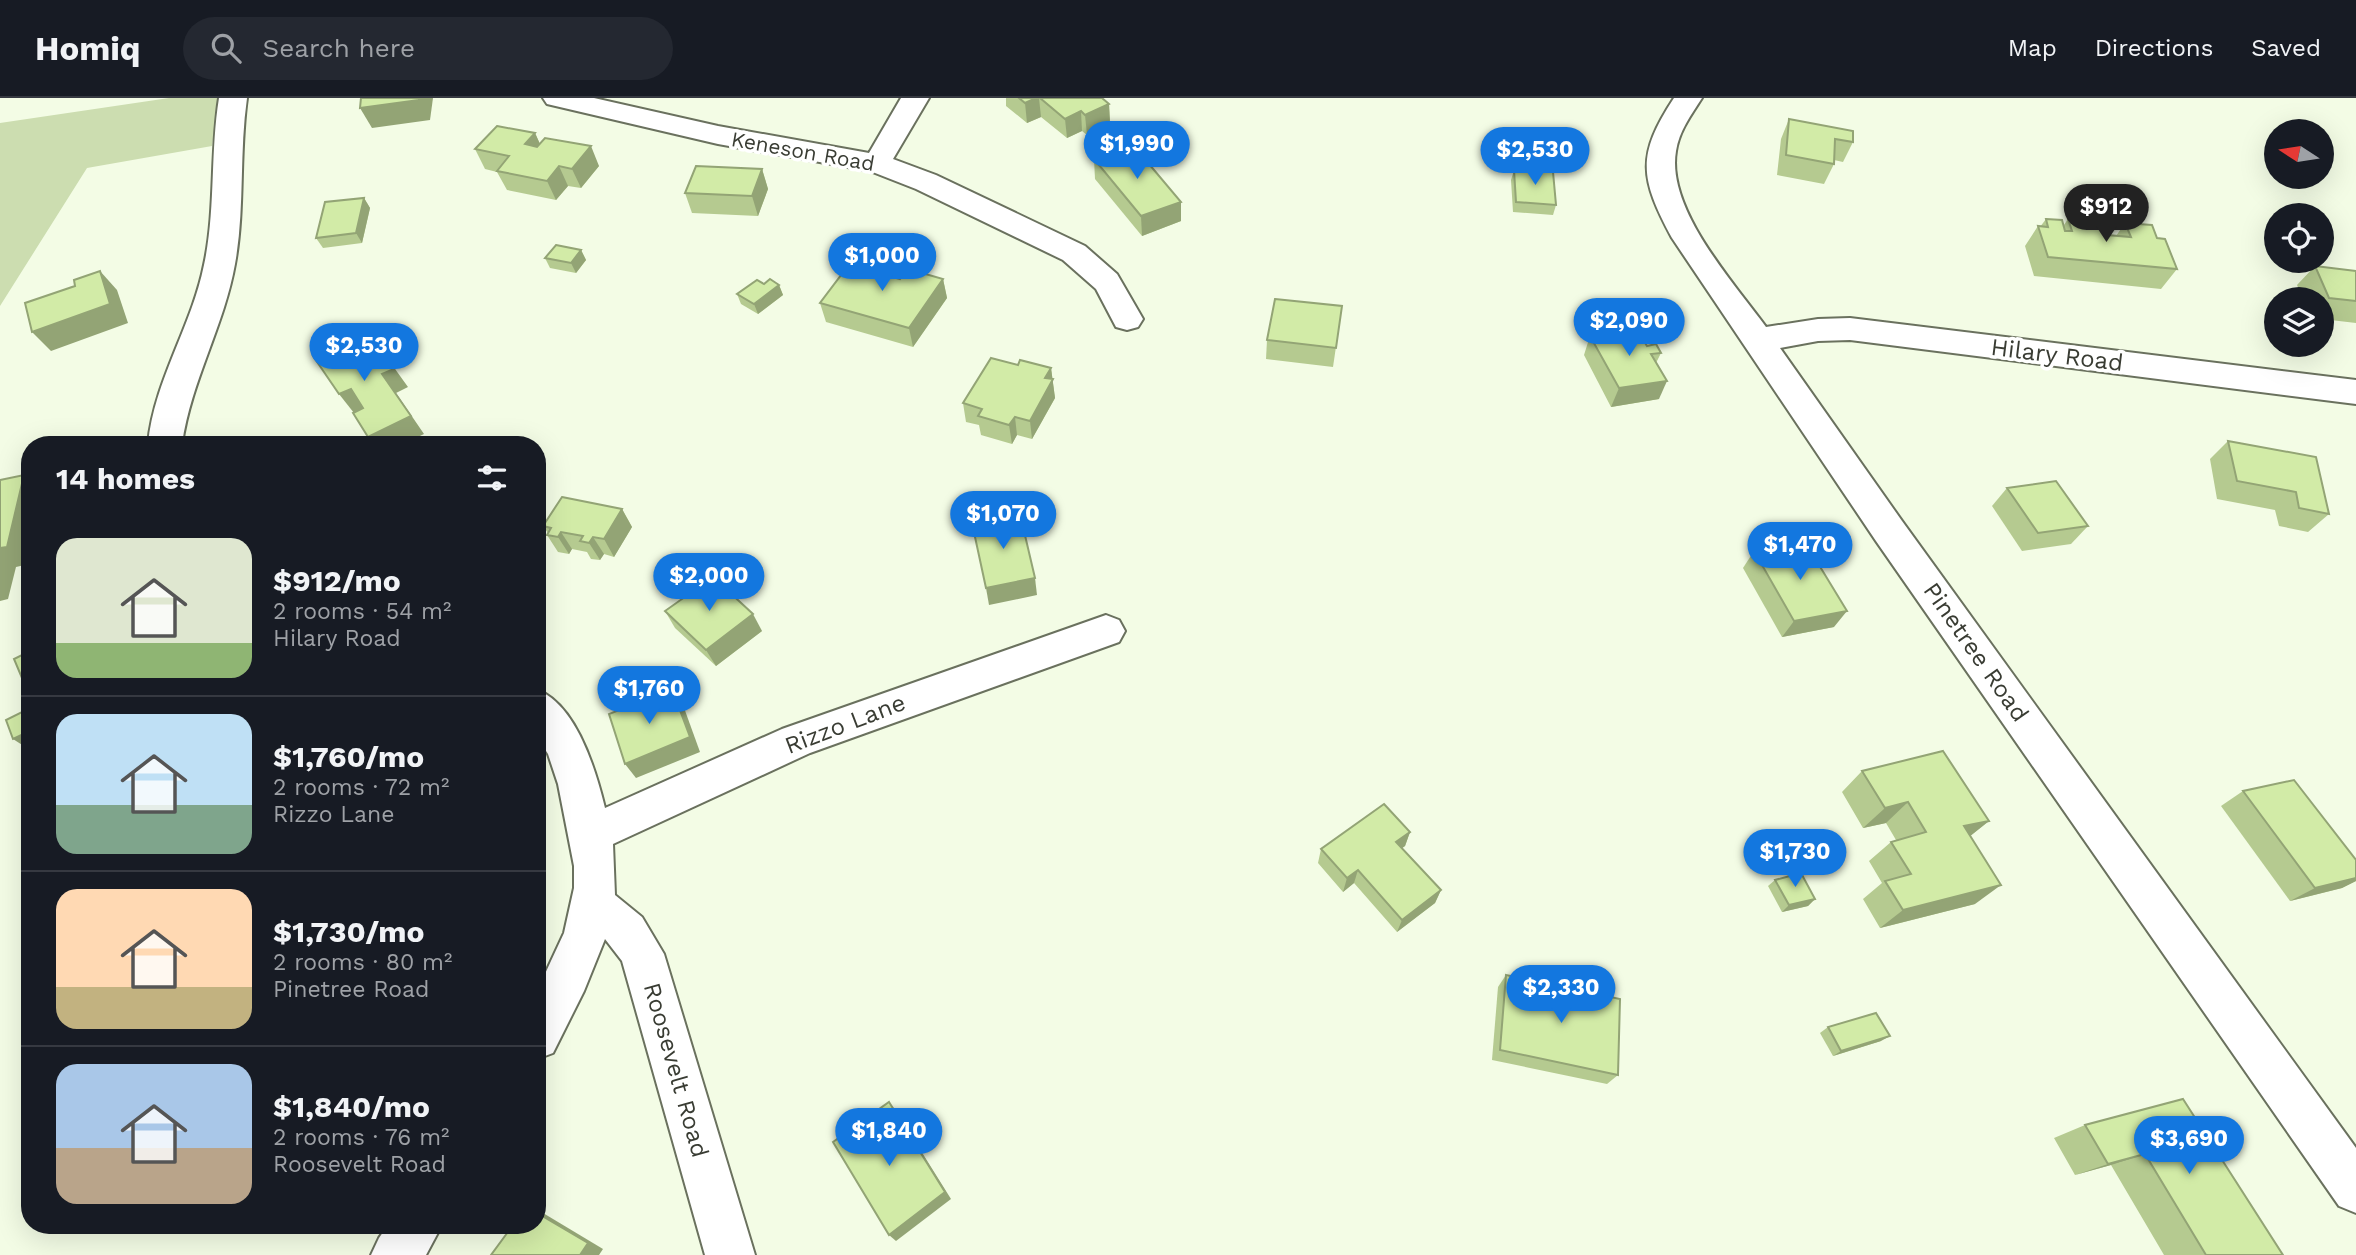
<!DOCTYPE html>
<html lang="en">
<head>
<meta charset="utf-8">
<style>
	body { margin:0; font-family:"Work Sans",sans-serif; background:#242831; color:#f1f3f6; height:100vh; display:flex; flex-direction:column; font-size:26px; white-space:nowrap }
	* { box-sizing:border-box; margin:0 }
	p { font-size:23px; color:#9ea1a6 }
	.icon { flex:none; width:38px; height:38px; fill:none; stroke:currentColor; stroke-width:2; stroke-linecap:round; stroke-linejoin:round }
	.map { position:relative; flex:1; overflow:hidden }
	.sheet { position:absolute; left:21px; top:338px; width:525px; height:798px; display:flex; flex-direction:column; background:#171b24; border-radius:28px; box-shadow:0 7px 28px #0002 }
	.sheet>* { flex:none }
	.needle { width:46px; rotate:282deg }
	.controls { position:absolute; left:2264px; top:21px; display:grid; gap:14px }
	.controls a { display:grid; place-items:center; width:70px; height:70px; border-radius:50%; background:#171b24; box-shadow:0 7px 28px #0002; font-size:35px }
	.price { position:absolute; translate:-50% -60px; padding:0 16px; border-radius:24px; background:#1377df; color:#fff; font-size:23px; line-height:46px; filter:drop-shadow(0 2px 4px #0008) }
	.price::after { content:''; position:absolute; left:50%; top:42px; width:21px; height:16px; margin-left:-10px; background:inherit; clip-path:polygon(0 0,100% 0,50% 100%) }
	.price.active { background:#222; color:#fff }
	ul { padding:0; list-style:none }
	li { display:flex; align-items:center; gap:21px; height:175px; padding:0 35px }
	li+li { border-top:2px solid #363941 }
	li span { display:grid; place-items:center; flex:none; width:196px; height:140px; border-radius:21px; color:#555 }
	li>.icon { margin-inline-start:auto }
	span .icon { width:84px; height:84px; fill:#fffc; stroke-width:1 }
	li b { font-size:30px }
	h2 { display:flex; justify-content:space-between; align-items:center; height:84px; padding:0 35px; font-size:30px }
	header { display:flex; align-items:center; gap:42px; box-sizing:border-box; height:98px; padding:0 35px; background:#171b24; border-bottom:2px solid #363941 }
	header strong { font-size:33px }
	nav { display:flex; gap:38px; margin-inline-start:auto; font-size:24px }
	.search { width:490px; height:63px; background:#242831; display:flex; align-items:center; gap:18px; box-sizing:border-box; padding:0 24px; border-radius:38px; color:#9ea1a6; font-size:26px }
	.map>svg:first-child { display:block }
</style>
</head>
<body>
<header>
<strong>Homiq</strong>
<div class="search"><svg class="icon" aria-label="search" viewBox="0 0 24 24"><circle cx="10" cy="10" r="6"/><path d="M15 15l6 6"/></svg>Search here</div>
<nav><a>Map</a><a>Directions</a><a>Saved</a></nav>
</header>
<div class="map">
<svg width="2356" height="1157" viewBox="0 0 2356 1157">
	<rect width="100%" height="100%" fill="#f3fce5"/>
	<path fill="#ccddb0" d="M169 0H219L212 48 87 70 0 208V25Z"/>
	<g fill="none" stroke-linecap="round" stroke-linejoin="round">
		<g stroke="#6a715e" stroke-width="4">
			<g id="minor">
				<path d="M219 0H247C239 55 245 111 235 166 224 228 191 283 182 346H148C154 283 192 228 204 167 216 112 210 55 219 0Z"/>
				<path d="M543 0H594L718 28 869 55 901 0H929L893 61 936 77 1085 148 1117 176 1143 221 1138 229 1127 232 1116 229 1096 191 1063 162 916 91 870 73 718 46 547 6Z"/>
				<path d="M1674 0H1702C1691 17 1679 33 1676 53 1666 111 1734 185 1766 229L1818 221 1850 220 2356 282V306L1850 242 1818 243 1780 250 1902 423 2356 1050V1115L2339 1108 1876 443 1672 140C1640 80 1636 58 1674 0Z"/>
				<path d="M1106 517 1119 522 1125 533 1119 544 810 655 613 746 615 797 642 819 664 856 755 1157H705L622 863 605 841 584 893 553 955 537 961V893L564 835 574 790V768L558 686 548 656 537 639V592C576 606 596 673 605 710L782 631Z"/>
				<path d="M388 1127H442L426 1157H371L379 1140Z"/>
			</g>
		</g>
		<use href="#minor" fill="#fff" fill-rule="evenodd"/>
	</g>
	<g fill="#b5ca90">
		<path d="M1006 0H1102L1109 6 1110 25 1087 37 1082 33 1067 40 1041 19 1027 25 1006 8Z"/>
		<path d="M1789 21 1853 44 1843 64 1834 62V66L1824 86 1777 77 1781 41Z"/>
		<path d="M535 35 540 46 599 68 581 90 568 88 556 102 507 92 497 74 485 71 475 51Z"/>
		<path d="M1094 61 1181 123 1142 138 1095 81Z"/>
		<path d="M762 71 768 91 758 118 692 115 685 95Z"/>
		<path d="M1514 72 1556 107 1553 117 1513 114 1511 82Z"/>
		<path d="M364 100 370 110 362 145 323 150 316 140Z"/>
		<path d="M2046 121 2064 127 2068 121 2107 137 2116 138 2125 125 2157 140 2177 171 2161 191 2034 178 2025 148 2038 128 2040 129Z"/>
		<path d="M581 152 586 162 576 175 550 170 545 160Z"/>
		<path d="M880 167 883 176 900 181H943L947 200 913 249 826 224 820 205Z"/>
		<path d="M2315 168 2356 173V225L2322 221V201H2303L2297 187Z"/>
		<path d="M764 186 779 187 783 197 758 216 741 206 737 196Z"/>
		<path d="M1342 208 1333 269 1266 261 1267 242Z"/>
		<path d="M1590 238 1647 248 1661 255 1656 265 1659 301 1611 309 1584 257Z"/>
		<path d="M1018 267 1051 270 1055 300 1032 341 1017 337 1012 346 981 337 979 327 966 324 963 305Z"/>
		<path d="M2228 343 2329 416 2308 434 2279 428 2275 412 2217 401 2210 361Z"/>
		<path d="M2007 390 2088 428 2071 446 2022 453 1992 408Z"/>
		<path d="M622 411 632 429 614 459 604 456 600 462 591 461 587 454 572 451 569 456 558 454 547 437 548 435 543 428Z"/>
		<path d="M1754 453 1834 529 1782 539 1743 470Z"/>
		<path d="M665 513 762 533 716 568 675 530Z"/>
		<path d="M1862 673 1989 723 1970 738 1975 806 1880 830 1863 801 1882 785 1869 763 1891 744 1896 742 1886 725 1863 730 1842 694Z"/>
		<path d="M2243 693 2356 762V783L2342 790 2290 803 2221 708Z"/>
		<path d="M1410 734 1405 748 1402 750 1441 792 1435 805 1397 834 1354 785 1343 794 1318 765 1321 751Z"/>
		<path d="M1775 782 1815 801 1808 808 1782 814 1768 788Z"/>
		<path d="M1506 877 1618 977 1607 986 1492 962 1498 889Z"/>
		<path d="M1828 929 1881 943 1833 958 1820 935Z"/>
		<path d="M2183 1001 2283 1157H2164L2111 1067 2075 1077 2054 1040 2085 1027Z"/>
	</g>
	<g fill="#93a475">
		<path d="M419 0H433L430 22 372 30 360 10Z"/>
		<path d="M1036 0H1039L1041 19 1027 25 1025 5Z"/>
		<path d="M1109 6 1110 25 1087 37 1085 17Z"/>
		<path d="M1081 13 1082 33 1067 40 1065 21Z"/>
		<path d="M535 35 544 55 525 46Z"/>
		<path d="M591 48 599 68 581 90 572 71Z"/>
		<path d="M559 68 568 88 556 102 547 83Z"/>
		<path d="M762 71 768 91 758 118 752 98Z"/>
		<path d="M364 100 370 110 362 145 356 135Z"/>
		<path d="M1181 104V123L1142 138 1141 118Z"/>
		<path d="M581 152 586 162 576 175 571 165Z"/>
		<path d="M880 167 885 186 875 174Z"/>
		<path d="M100 173 117 192 128 225 51 253 32 234Z"/>
		<path d="M943 181 947 200 913 249 909 230Z"/>
		<path d="M779 187 783 197 758 216 754 206Z"/>
		<path d="M372 239 408 289 396 295 424 336 403 346H374L368 339 366 254Z"/>
		<path d="M1051 270 1055 300 1032 341 1030 323 1045 280Z"/>
		<path d="M1667 283 1659 301 1611 309 1619 290Z"/>
		<path d="M351 291 365 310 354 315 339 296Z"/>
		<path d="M1015 319 1017 337 1012 346 1009 327Z"/>
		<path d="M24 377 30 382V461L29 466 16 469 8 501 0 503V450Z"/>
		<path d="M622 411 632 429 614 459 604 441Z"/>
		<path d="M561 434 572 451 569 456 558 439Z"/>
		<path d="M593 439 604 456 600 462 589 445Z"/>
		<path d="M1035 480 1037 497 989 507 986 490Z"/>
		<path d="M1847 513 1834 529 1782 539 1794 523Z"/>
		<path d="M753 516 762 533 716 568 706 552Z"/>
		<path d="M672 591 683 607 700 654 636 680 625 666Z"/>
		<path d="M30 633V652L13 641Z"/>
		<path d="M1908 704 1886 725 1863 730 1885 710Z"/>
		<path d="M1989 723 1964 743V728Z"/>
		<path d="M1410 734 1405 748 1391 758 1396 744Z"/>
		<path d="M1358 772 1354 785 1343 794 1347 780Z"/>
		<path d="M2356 780V783L2342 790 2290 803 2315 790Z"/>
		<path d="M2001 787 1975 806 1880 830 1903 812Z"/>
		<path d="M1441 792 1435 805 1397 834 1402 822Z"/>
		<path d="M1815 801 1808 808 1782 814 1789 807Z"/>
		<path d="M1890 938 1881 943 1833 958 1841 953Z"/>
		<path d="M889 1004 896 1013 951 1101 896 1143 889 1137Z"/>
		<path d="M2145 1056 2111 1067 2075 1077 2108 1066Z"/>
		<path d="M537 1112 543 1115 603 1151 599 1157H580L537 1115Z"/>
	</g>
	<g fill="#d2eba7" stroke="#93a475" stroke-width="2">
		<path d="M361 0H419V2L360 10Z"/>
		<path d="M1019 0H1036L1025 5Z"/>
		<path d="M1040 0H1102L1109 6 1085 17 1081 13 1065 21Z"/>
		<path d="M1789 21 1853 33V44L1835 41 1834 66 1786 57Z"/>
		<path d="M497 28 535 35 525 46 537 49 545 40 591 48 572 71 559 68 547 83 497 73 509 58 475 51Z"/>
		<path d="M1133 47 1181 104 1141 118 1094 61Z"/>
		<path d="M696 68 762 71 752 98 685 95Z"/>
		<path d="M1514 72 1553 74 1556 107 1516 104Z"/>
		<path d="M364 100 356 135 316 140 325 104Z"/>
		<path d="M2046 121 2062 122 2065 133H2072L2068 121 2103 124 2107 137 2131 139 2125 125 2152 127 2157 140 2165 141 2177 171 2048 159 2038 128 2048 129Z"/>
		<path d="M556 147 581 152 571 165 545 160Z"/>
		<path d="M854 160 880 167 875 174 900 181 908 171 943 181 909 230 820 205Z"/>
		<path d="M2315 168 2356 173V203L2329 200Z"/>
		<path d="M100 173 110 206 32 234 25 205 75 188 74 182Z"/>
		<path d="M770 181 779 187 754 206 737 196 757 182 764 186Z"/>
		<path d="M1275 201 1342 208 1336 250 1267 242Z"/>
		<path d="M1637 231 1647 248 1656 246 1661 255 1651 256 1667 283 1619 290 1590 238Z"/>
		<path d="M360 236 364 242 372 239 379 248 366 254 377 269 390 263 394 271 382 276 411 318 368 339 353 315 363 310 351 291 339 296 313 258Z"/>
		<path d="M991 260 1018 267 1020 262 1051 270 1045 280 1053 281 1030 323 1015 319 1009 327 978 318 982 311 963 305Z"/>
		<path d="M2228 343 2316 359 2329 416 2299 410 2296 394 2237 383Z"/>
		<path d="M24 377 7 449 0 450V382Z"/>
		<path d="M2056 383 2088 428 2038 435 2007 390Z"/>
		<path d="M562 399 622 411 604 441 593 439 589 445 580 443 583 438 561 434 558 439 547 437 551 430 543 428Z"/>
		<path d="M1020 416 1035 480 986 490 972 425Z"/>
		<path d="M1805 444 1847 513 1794 523 1754 453Z"/>
		<path d="M713 479 753 516 706 552 665 513Z"/>
		<path d="M30 553V599L14 561Z"/>
		<path d="M672 591 690 639 625 666 609 616Z"/>
		<path d="M30 610V633L13 641 6 622Z"/>
		<path d="M1943 653 1989 723 1964 728 2001 787 1903 812 1885 783 1911 776 1891 744 1926 734 1908 704 1885 710 1862 673Z"/>
		<path d="M2294 682 2356 762V780L2315 790 2243 693Z"/>
		<path d="M1384 706 1410 734 1396 744 1441 792 1402 822 1358 772 1347 780 1321 751Z"/>
		<path d="M1801 775 1815 801 1789 807 1775 782Z"/>
		<path d="M1506 877 1620 901 1618 977 1500 952Z"/>
		<path d="M1876 915 1890 938 1841 953 1828 929Z"/>
		<path d="M2183 1001 2283 1157H2206L2145 1056 2108 1066 2085 1027Z"/>
		<path d="M889 1004 945 1094 889 1137 833 1044Z"/>
		<path d="M537 1115 588 1145 580 1157H491L513 1127H537Z"/>
	</g>
	<g text-anchor="middle" dominant-baseline="central" stroke-width="7" stroke-linejoin="round" paint-order="stroke">
		<g font-size="21" fill="#393c33" stroke="#fff">
			<text transform="translate(803 53) rotate(10)">Keneson Road</text>
		</g>
		<g font-size="24" fill="#393c33" stroke="#fff">
			<text transform="translate(2057 257) rotate(7)">Hilary Road</text>
			<text transform="translate(1976 554) rotate(55)">Pinetree Road</text>
			<text transform="translate(845 626) rotate(-21)">Rizzo Lane</text>
			<text transform="translate(676 972) rotate(74)">Roosevelt Road</text>
		</g>
	</g>
</svg>
<div class="controls">
<a><svg class="needle" viewBox="-14 -14 28 28"><path d="M0-13l5 13h-10z" fill="#e53935"/><path d="M0 13l5-13h-10z" fill="#9ea1a6"/></svg></a>
<a><svg class="icon" aria-label="locate" viewBox="0 0 24 24"><circle cx="12" cy="12" r="6"/><path d="M12 2v4M12 18v4M2 12h4M18 12h4"/></svg></a>
<a><svg class="icon" aria-label="layers" viewBox="0 0 24 24"><path d="M12 4l9 5-9 5-9-5zM3 14l9 5 9-5"/></svg></a>
</div>
<b class="price" style="left:1137px;top:83px">$1,990</b>
<b class="price" style="left:1535px;top:89px">$2,530</b>
<b class="price active" style="left:2106px;top:146px">$912</b>
<b class="price" style="left:882px;top:195px">$1,000</b>
<b class="price" style="left:1629px;top:260px">$2,090</b>
<b class="price" style="left:364px;top:285px">$2,530</b>
<b class="price" style="left:1003px;top:453px">$1,070</b>
<b class="price" style="left:1800px;top:484px">$1,470</b>
<b class="price" style="left:709px;top:515px">$2,000</b>
<b class="price" style="left:649px;top:628px">$1,760</b>
<b class="price" style="left:1795px;top:791px">$1,730</b>
<b class="price" style="left:1561px;top:927px">$2,330</b>
<b class="price" style="left:889px;top:1070px">$1,840</b>
<b class="price" style="left:2189px;top:1078px">$3,690</b>
<section class="sheet">
<h2>14 homes<svg class="icon" aria-label="filters" viewBox="0 0 24 24"><path d="M4 7h16M4 17h16"/><circle cx="9" cy="7" r="2"/><circle cx="15" cy="17" r="2"/></svg></h2>
<ul>
<li><span style="background:linear-gradient(#dfe7d0 75%,#8fb573 0)"><svg class="icon" aria-label="home" viewBox="0 0 24 24"><path d="M3 11l9-7 9 7M6 9v11h12V9"/></svg></span><div><b>$912/mo</b><p>2 rooms · 54 m²</p><p>Hilary Road</p></div></li>
<li><span style="background:linear-gradient(#bfe0f5 65%,#7fa58c 0)"><svg class="icon" aria-label="home" viewBox="0 0 24 24"><path d="M3 11l9-7 9 7M6 9v11h12V9"/></svg></span><div><b>$1,760/mo</b><p>2 rooms · 72 m²</p><p>Rizzo Lane</p></div></li>
<li><span style="background:linear-gradient(#ffd9b3 70%,#c2b280 0)"><svg class="icon" aria-label="home" viewBox="0 0 24 24"><path d="M3 11l9-7 9 7M6 9v11h12V9"/></svg></span><div><b>$1,730/mo</b><p>2 rooms · 80 m²</p><p>Pinetree Road</p></div></li>
<li><span style="background:linear-gradient(#a9c7e8 60%,#b9a48a 0)"><svg class="icon" aria-label="home" viewBox="0 0 24 24"><path d="M3 11l9-7 9 7M6 9v11h12V9"/></svg></span><div><b>$1,840/mo</b><p>2 rooms · 76 m²</p><p>Roosevelt Road</p></div></li>
</ul>
</section>
</div>
</body>
</html>
